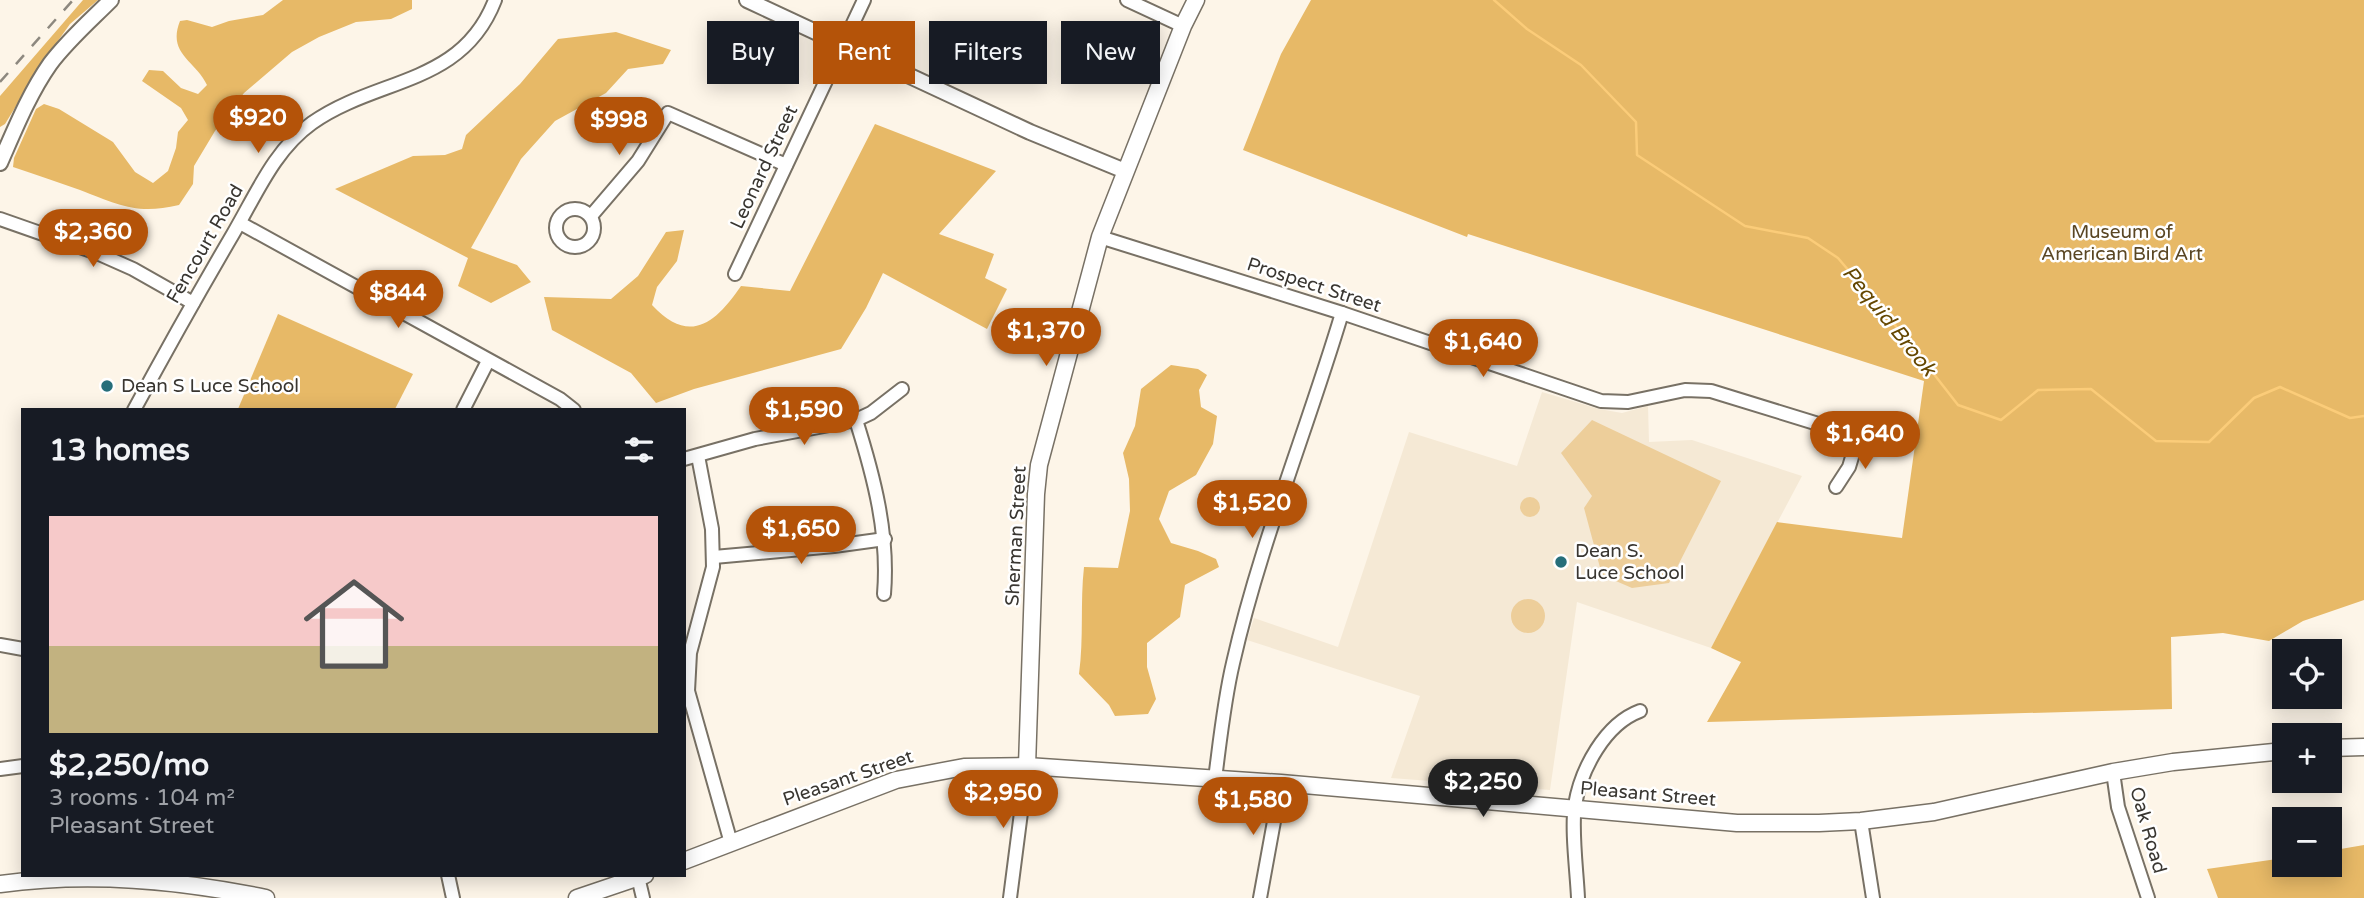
<!DOCTYPE html>
<html lang="en">
<head>
<meta charset="utf-8">
<style>
	body { margin:0; font-family:"Varela Round",sans-serif; background:#242831; color:#f1f3f6; height:100vh; display:flex; flex-direction:column; font-size:26px; white-space:nowrap }
	* { box-sizing:border-box; margin:0 }
	p { font-size:23px; color:#9ea1a6 }
	.icon { flex:none; width:38px; height:38px; fill:none; stroke:currentColor; stroke-width:2; stroke-linecap:round; stroke-linejoin:round }
	.map { position:relative; flex:1; overflow:hidden }
	.details { position:absolute; left:21px; top:408px; width:665px; height:469px; display:flex; flex-direction:column; background:#171b24; border-radius:0px; box-shadow:0 4px 18px #0003 }
	.details>* { flex:none }
	.hud { position:absolute; left:707px; top:21px; width:665px; height:63px; display:flex; gap:14px }
	.tools { position:absolute; left:2272px; top:639px; display:grid; gap:14px }
	.tools a { display:grid; place-items:center; width:70px; height:70px; border-radius:0px; background:#171b24; box-shadow:0 4px 18px #0003; font-size:35px }
	.price { position:absolute; translate:-50% -60px; padding:0 16px; border-radius:24px; background:#b45309; color:#fff; font-size:23px; line-height:46px; filter:drop-shadow(0 2px 4px #0008) }
	.price::after { content:''; position:absolute; left:50%; top:42px; width:21px; height:16px; margin-left:-10px; background:inherit; clip-path:polygon(0 0,100% 0,50% 100%) }
	.price.active { background:#222; color:#fff }
	ul { padding:0; list-style:none }
	li { display:grid; align-content:center; gap:14px; height:371px; padding:0 28px }
	li+li { border-top:2px solid #363941 }
	li span { display:grid; place-items:center; height:217px; border-radius:0px; color:#555 }
	li>.icon { margin-inline-start:auto }
	span .icon { width:126px; height:126px; fill:#fffc; stroke-width:1 }
	li b { font-size:30px }
	h2 { display:flex; justify-content:space-between; align-items:center; height:84px; padding:0 28px; font-size:30px }
	.chip { padding:0 24px; border-radius:0px; background:#171b24; box-shadow:0 4px 18px #0003; font-size:24px; line-height:63px }
	.chip.active { background:#b45309; color:#fff }
	.map>svg:first-child { display:block }
</style>
</head>
<body>
<div class="map">
<svg width="2364" height="898" viewBox="0 0 2364 898">
	<rect width="100%" height="100%" fill="#fdf5e8"/>
	<path fill="#f5e9d5" d="M1542 392 1599 409 1622 413 1648 406 1649 442 1692 440 1802 476 1711 648 1577 602 1550 790 1391 778 1420 696 1247 640 1254 618 1338 647 1409 432 1517 466Z"/>
	<g fill="#edce9a">
		<path d="M1592 420 1721 481 1669 583 1632 588 1602 575 1584 508 1592 496 1561 453Z"/>
		<circle cx="1530" cy="507" r="10"/>
		<circle cx="1528" cy="616" r="17"/>
	</g>
	<g fill="#e7b967">
		<path d="M83 0H98L70 24 45 59 5 124 0 127V96Z"/>
		<path d="M283 0H412V9L391 19 356 22 319 37 292 52 244 93 215 131 194 166 193 184 179 205C137 215 119 205 80 190 58 182 36 175 13 167L14 158 36 109 44 104 59 109 113 142 135 172 153 183 168 171 176 148 178 132 188 120 181 108 142 81 149 70 163 71 181 88 198 94 207 85C195 60 167 54 180 21L187 20 212 27 229 21 263 15Z"/>
		<path d="M1311 0H2364V600L2303 621 2269 641 2223 633 2171 637 2172 709 1707 722 1741 662 1711 648 1777 522 1902 538 1924 381 1468 234 1467 237 1243 150 1281 54Z"/>
		<path d="M616 32 671 50 663 64 628 69 606 93 555 121 521 159 471 248 517 265 531 282 491 303 458 286 468 258 335 189 413 156 445 155 462 149 466 135 520 84 558 39Z"/>
		<path d="M875 124 996 171 939 234 994 254 985 278 1007 289 987 329 883 273 866 308 841 349 694 389 656 403 631 373 552 330 544 297 611 299 638 276 666 232 684 230 677 261 657 287 652 305C689 345 715 324 741 286L790 291Z"/>
		<path d="M278 314 413 374 395 409H238Z"/>
		<path d="M1171 365 1198 369 1207 375 1199 390 1201 407 1217 416 1213 444 1196 475 1169 491 1159 519 1171 543 1198 551 1216 559 1219 567 1185 585 1180 617 1147 643V667L1156 699 1148 714 1115 716 1109 705 1079 674C1084 638 1080 602 1084 567L1118 568 1130 511 1129 479 1123 453 1135 426 1141 389Z"/>
		<path d="M2364 845V898H2218L2207 869 2284 858V864H2329V851Z"/>
	</g>
	<g fill="none" stroke-linecap="round" stroke-linejoin="round">
		<path stroke="#fbcc79" stroke-width="2.5" d="M1494 0 1527 29 1581 65 1636 122 1637 155 1745 226 1808 238 1838 258 1905 337 1958 405 2001 420 2038 390 2091 389 2156 441 2209 442 2254 398 2280 387 2350 418 2364 416"/>
		<g stroke="#787165" stroke-width="16">
			<g id="minor">
				<path d="M1127 0 1183 26"/>
				<circle cx="575" cy="228" r="19"/>
				<path d="M591 216 638 161 668 113 786 165"/>
				<path d="M0 219 97 253 133 269 193 303"/>
				<path d="M240 223 560 399 574 410"/>
				<path d="M1100 237 1342 313 1601 401 1628 402 1685 390 1711 391 1880 443"/>
				<path d="M735 274 864 0"/>
				<path d="M134 410C166 351 199 292 233 234 256 195 274 150 312 123 377 77 462 86 495 0"/>
				<path d="M463 410 488 361"/>
				<path d="M856 420C874 477 889 534 884 594"/>
				<path d="M698 456 712 529 713 567 690 653 688 691 731 843"/>
				<path d="M684 459 755 439 856 420 871 413 902 389"/>
				<path d="M1836 487 1849 467 1858 437"/>
				<path d="M714 557 834 546 885 539"/>
				<path d="M0 645 23 649"/>
				<path d="M0 769 23 766"/>
				<path d="M2113 772 2118 807 2148 898"/>
				<path d="M1215 779C1220 741 1224 701 1233 663 1260 544 1307 430 1342 313"/>
				<path d="M1861 821 1873 898"/>
				<path d="M448 875 453 898"/>
				<path d="M638 877 643 898"/>
				<path d="M1010 898 1027 766"/>
				<path d="M1260 898 1281 783"/>
				<path d="M1578 898C1577 873 1571 829 1575 805 1581 769 1605 724 1640 711"/>
			</g>
		</g>
		<g stroke="#787165" stroke-width="18">
			<g id="tertiary">
				<path d="M747 0 1030 132 1125 171"/>
				<path d="M0 163C15 129 29 94 50 64 68 40 90 21 111 0"/>
			</g>
		</g>
		<g stroke="#787165" stroke-width="19">
			<g id="secondary">
				<path d="M2329 748 2364 747"/>
				<path d="M1027 766 1036 494 1039 465 1100 237 1183 26 1196 0"/>
				<path d="M684 861 896 780 964 767 1027 766 1281 783 1737 823H1819L1861 821 1934 812 2113 772 2173 762 2284 751"/>
				<path d="M0 884C90 872 177 880 266 898"/>
				<path d="M577 898 645 875"/>
			</g>
		</g>
		<use href="#minor" stroke="#fff" stroke-width="12"/>
		<use href="#tertiary" stroke="#fff" stroke-width="14"/>
		<use href="#secondary" stroke="#fff" stroke-width="16"/>
		<path stroke="#8d887f" stroke-width="2.5" stroke-dasharray="12 12" stroke-linecap="butt" d="M0 82 73 0"/>
	</g>
	<g fill="#266e7a" stroke="#fff" stroke-width="2.5">
		<circle cx="107" cy="386" r="7"/>
		<circle cx="1561" cy="562" r="7"/>
	</g>
	<g text-anchor="middle" dominant-baseline="central" stroke-width="5" stroke-linejoin="round" paint-order="stroke">
		<g font-size="19" fill="#393631" stroke="#fff">
			<text transform="translate(764 167) rotate(-65)">Leonard Street</text>
			<text transform="translate(205 244) rotate(-60)">Fencourt Road</text>
			<text transform="translate(1314 285) rotate(18)">Prospect Street</text>
			<text transform="translate(1016 536) rotate(-87)">Sherman Street</text>
			<text transform="translate(848 778) rotate(-19)">Pleasant Street</text>
			<text transform="translate(1648 794) rotate(5)">Pleasant Street</text>
			<text transform="translate(2148 830) rotate(74)">Oak Road</text>
		</g>
		<g font-size="19" fill="#5a4623" stroke="#fff">
			<text x="2122" y="232">Museum of<tspan x="2122" dy="22">American Bird Art</tspan></text>
		</g>
		<g font-size="19" fill="#393631" stroke="#fff" text-anchor="start">
			<text x="121" y="386">Dean S Luce School</text>
			<text x="1575" y="551">Dean S.<tspan x="1575" dy="22">Luce School</tspan></text>
		</g>
		<g font-size="21" font-style="italic" fill="#654701" stroke="#fff">
			<text transform="translate(1889 321) rotate(51)">Pequid Brook</text>
		</g>
	</g>
</svg>
<div class="tools">
<a><svg class="icon" aria-label="locate" viewBox="0 0 24 24"><circle cx="12" cy="12" r="6"/><path d="M12 2v4M12 18v4M2 12h4M18 12h4"/></svg></a>
<a>+</a>
<a>−</a>
</div>
<b class="price" style="left:258px;top:155px">$920</b>
<b class="price" style="left:619px;top:157px">$998</b>
<b class="price" style="left:93px;top:269px">$2,360</b>
<b class="price" style="left:398px;top:330px">$844</b>
<b class="price" style="left:1046px;top:368px">$1,370</b>
<b class="price" style="left:1483px;top:379px">$1,640</b>
<b class="price" style="left:804px;top:447px">$1,590</b>
<b class="price" style="left:1865px;top:471px">$1,640</b>
<b class="price" style="left:1252px;top:540px">$1,520</b>
<b class="price" style="left:801px;top:566px">$1,650</b>
<b class="price active" style="left:1483px;top:819px">$2,250</b>
<b class="price" style="left:1003px;top:830px">$2,950</b>
<b class="price" style="left:1253px;top:837px">$1,580</b>
<div class="hud">
<a class="chip">Buy</a>
<a class="chip active">Rent</a>
<a class="chip">Filters</a>
<a class="chip">New</a>
</div>
<section class="details">
<h2>13 homes<svg class="icon" aria-label="filters" viewBox="0 0 24 24"><path d="M4 7h16M4 17h16"/><circle cx="9" cy="7" r="2"/><circle cx="15" cy="17" r="2"/></svg></h2>
<ul>
<li><span style="background:linear-gradient(#f6c9c9 60%,#c2b280 0)"><svg class="icon" aria-label="home" viewBox="0 0 24 24"><path d="M3 11l9-7 9 7M6 9v11h12V9"/></svg></span><div><b>$2,250/mo</b><p>3 rooms · 104 m²</p><p>Pleasant Street</p></div></li>
</ul>
</section>
</div>
</body>
</html>
